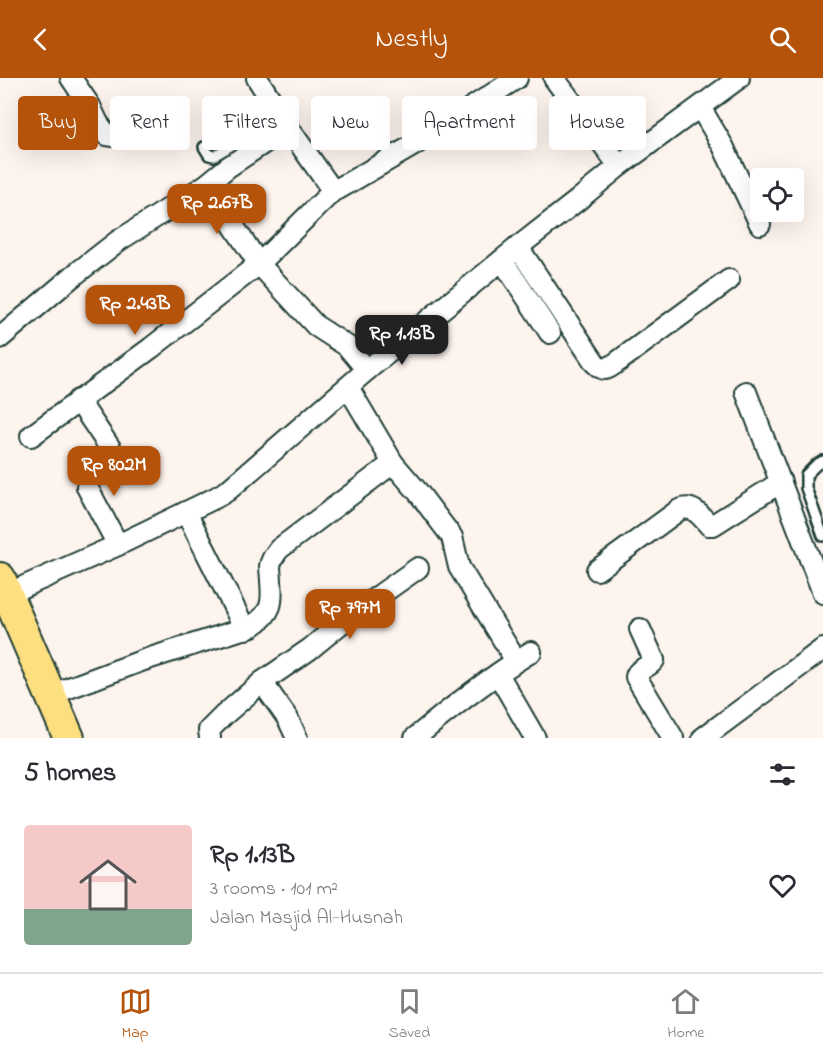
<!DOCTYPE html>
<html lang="en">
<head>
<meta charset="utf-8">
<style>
	body { margin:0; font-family:"Indie Flower",sans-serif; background:#f2f2f3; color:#2b2b33; height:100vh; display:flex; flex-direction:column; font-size:22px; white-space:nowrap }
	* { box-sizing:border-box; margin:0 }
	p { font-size:20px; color:#7c7c81 }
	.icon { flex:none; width:33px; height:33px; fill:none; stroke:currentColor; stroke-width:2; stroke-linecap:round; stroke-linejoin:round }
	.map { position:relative; height:660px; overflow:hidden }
	.drawer { display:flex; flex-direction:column; background:#fff; flex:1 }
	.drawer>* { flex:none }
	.hud { position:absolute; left:18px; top:18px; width:788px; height:54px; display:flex; gap:12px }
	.tools { position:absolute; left:750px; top:90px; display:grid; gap:12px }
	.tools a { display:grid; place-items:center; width:54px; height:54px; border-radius:6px; background:#fff; box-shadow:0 6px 24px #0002; font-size:30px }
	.price { position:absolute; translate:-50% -51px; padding:0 14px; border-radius:12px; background:#b45309; color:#fff; font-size:20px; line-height:39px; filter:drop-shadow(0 2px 3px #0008) }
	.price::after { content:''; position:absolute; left:50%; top:36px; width:18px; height:14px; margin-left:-9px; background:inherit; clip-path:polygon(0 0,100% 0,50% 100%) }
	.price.on { background:#222; color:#fff }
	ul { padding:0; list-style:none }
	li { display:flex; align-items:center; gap:18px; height:150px; padding:0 24px }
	li span { display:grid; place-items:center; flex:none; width:168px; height:120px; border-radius:6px; color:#555 }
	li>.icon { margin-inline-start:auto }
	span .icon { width:72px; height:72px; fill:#fffc; stroke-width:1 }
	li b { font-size:26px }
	h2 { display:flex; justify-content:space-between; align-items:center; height:72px; padding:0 24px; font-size:26px }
	.pill { padding:0 21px; border-radius:6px; background:#fff; box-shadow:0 6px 24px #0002; font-size:21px; line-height:54px }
	.pill.on { background:#b45309; color:#fff }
	header { display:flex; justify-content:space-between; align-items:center; height:78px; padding:0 24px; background:#b45309; color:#fff; font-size:27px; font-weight:600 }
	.dock { display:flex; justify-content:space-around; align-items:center; height:84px; border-top:2px solid #e1e1e2; background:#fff; font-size:16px; color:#7c7c81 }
	.dock a { display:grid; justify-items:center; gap:3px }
	.dock .on { color:#b45309 }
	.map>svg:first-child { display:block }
</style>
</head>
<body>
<header><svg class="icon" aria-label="back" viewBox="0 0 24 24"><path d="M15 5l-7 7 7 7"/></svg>Nestly<svg class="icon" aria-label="search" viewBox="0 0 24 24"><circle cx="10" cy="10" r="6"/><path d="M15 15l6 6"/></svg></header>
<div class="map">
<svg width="823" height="660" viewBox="0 0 823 660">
	<rect width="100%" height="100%" fill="#fef4ee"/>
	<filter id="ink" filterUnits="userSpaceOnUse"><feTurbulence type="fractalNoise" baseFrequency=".0167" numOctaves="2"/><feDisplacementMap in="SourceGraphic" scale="12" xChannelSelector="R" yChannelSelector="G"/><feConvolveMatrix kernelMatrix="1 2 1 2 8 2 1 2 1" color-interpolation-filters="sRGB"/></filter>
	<g filter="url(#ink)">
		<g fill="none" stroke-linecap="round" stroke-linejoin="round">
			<g stroke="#1f3d34" stroke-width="14">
				<g id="service">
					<path d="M204 69 209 77 214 78 281 38"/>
					<path d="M823 383 816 387 806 397V410L823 458"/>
				</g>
			</g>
			<g stroke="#1f3d34" stroke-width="24">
				<g id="minor">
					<path d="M71 0 90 28 98 45 107 57 114 58 131 48"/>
					<path d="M257 0 288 49 330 109 334 112"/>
					<path d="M554 0 619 88"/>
					<path d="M700 29 723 68 760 146"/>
					<path d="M206 107 259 186 316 248 347 268 367 292"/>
					<path d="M518 169 595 285C604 294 606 292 616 285L729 202"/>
					<path d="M502 182 550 255"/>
					<path d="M0 260 73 198 118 163 206 107 228 89 288 49"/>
					<path d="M348 309 393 385 418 414 452 459 459 489 516 583"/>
					<path d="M746 314 823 515"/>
					<path d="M78 322 123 389"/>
					<path d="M31 358 151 270 259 186 334 112 338 111 414 67 517 0"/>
					<path d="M87 409 118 467"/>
					<path d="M186 434 245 551"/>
					<path d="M597 492 679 432C693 426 701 438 709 447H713L781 404"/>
					<path d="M7 516 118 467 215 420 227 413 367 292 518 169 578 122 619 88 739 0"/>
					<path d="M640 551 654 582C650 589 637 591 636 599L673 660"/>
					<path d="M498 596 535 660"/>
					<path d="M262 604 288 641 297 660"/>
					<path d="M50 617 144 582 252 548C272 535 273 525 271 503 271 498 270 493 270 488 271 482 275 476 279 471L393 385"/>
					<path d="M210 660 209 652 224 637 262 604 310 571 350 538 418 490"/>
					<path d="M415 660C452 629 490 599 531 574"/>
					<path d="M703 660 823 571"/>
				</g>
			</g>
			<g stroke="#1f3d34" stroke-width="34">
				<path id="primary" d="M0 500 69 660"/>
			</g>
			<use href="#service" stroke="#fff" stroke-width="9"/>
			<use href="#minor" stroke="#fff" stroke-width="20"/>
			<use href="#primary" stroke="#fddf80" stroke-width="30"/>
		</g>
	</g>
</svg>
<div class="tools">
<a><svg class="icon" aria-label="locate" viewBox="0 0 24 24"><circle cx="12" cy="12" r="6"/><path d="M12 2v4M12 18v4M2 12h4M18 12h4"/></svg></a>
</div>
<b class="price" style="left:217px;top:157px">Rp 2.67B</b>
<b class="price" style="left:135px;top:258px">Rp 2.43B</b>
<b class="price on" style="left:402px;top:288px">Rp 1.13B</b>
<b class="price" style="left:114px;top:419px">Rp 802M</b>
<b class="price" style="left:350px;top:562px">Rp 797M</b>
<div class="hud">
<a class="pill on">Buy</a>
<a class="pill">Rent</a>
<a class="pill">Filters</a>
<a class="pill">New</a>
<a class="pill">Apartment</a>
<a class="pill">House</a>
</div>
</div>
<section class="drawer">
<h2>5 homes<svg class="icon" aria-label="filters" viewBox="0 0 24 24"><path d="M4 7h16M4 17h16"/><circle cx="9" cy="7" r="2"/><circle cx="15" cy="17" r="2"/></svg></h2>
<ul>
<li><span style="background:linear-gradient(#f6c9c9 70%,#7fa58c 0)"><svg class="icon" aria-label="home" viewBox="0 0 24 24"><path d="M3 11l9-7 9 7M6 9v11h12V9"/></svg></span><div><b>Rp 1.13B</b><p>3 rooms · 101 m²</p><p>Jalan Masjid Al-Husnah</p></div><svg class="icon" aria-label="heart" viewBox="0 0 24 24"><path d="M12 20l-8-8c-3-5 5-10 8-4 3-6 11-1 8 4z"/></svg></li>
</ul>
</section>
<nav class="dock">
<a class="on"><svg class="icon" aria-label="map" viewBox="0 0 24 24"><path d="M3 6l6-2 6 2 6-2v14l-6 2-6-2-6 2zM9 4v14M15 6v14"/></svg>Map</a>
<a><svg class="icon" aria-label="saved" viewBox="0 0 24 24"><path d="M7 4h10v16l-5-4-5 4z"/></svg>Saved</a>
<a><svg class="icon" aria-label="home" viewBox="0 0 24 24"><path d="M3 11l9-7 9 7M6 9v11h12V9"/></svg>Home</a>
</nav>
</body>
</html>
